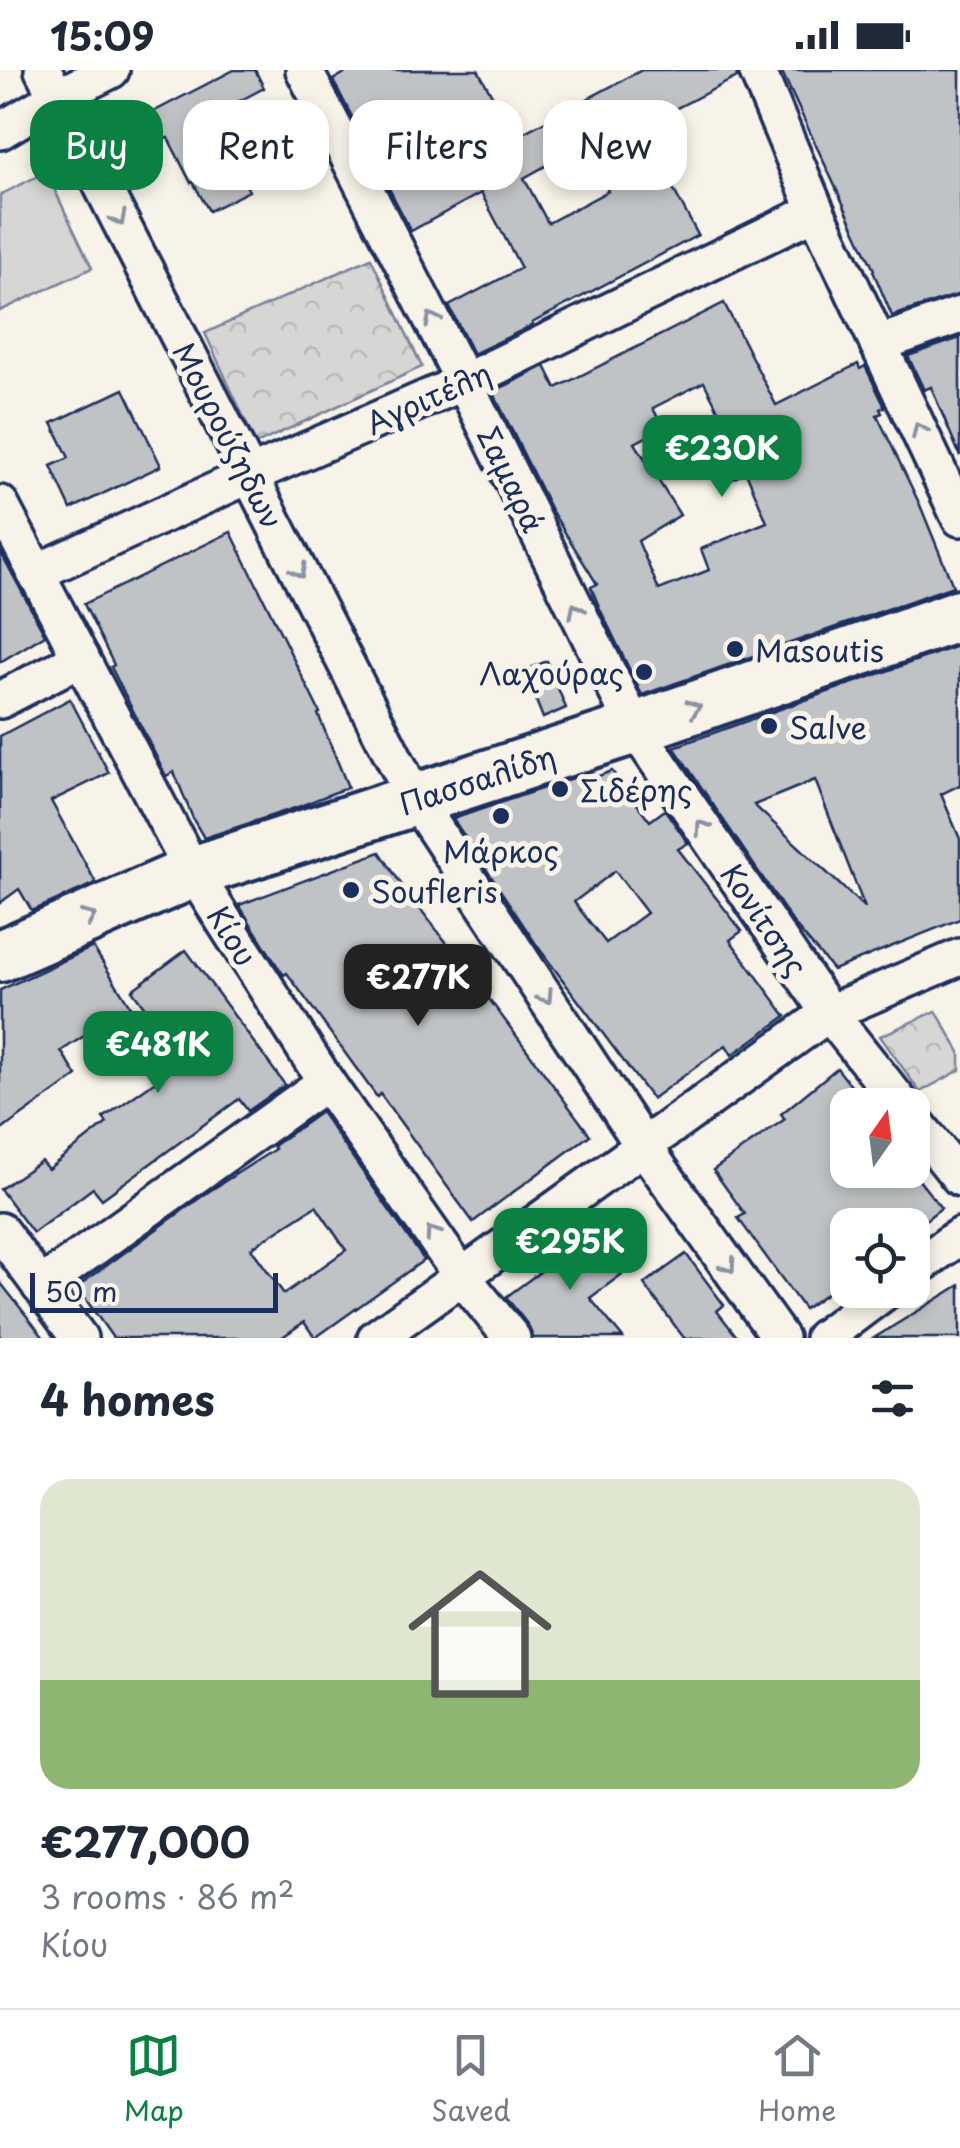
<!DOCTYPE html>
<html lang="en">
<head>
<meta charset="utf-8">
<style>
	body { margin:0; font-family:"Playpen Sans",sans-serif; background:#f6f6f7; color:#1f2937; height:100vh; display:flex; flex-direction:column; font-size:38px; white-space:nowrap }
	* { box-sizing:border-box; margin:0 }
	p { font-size:32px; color:#747a83 }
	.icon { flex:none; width:55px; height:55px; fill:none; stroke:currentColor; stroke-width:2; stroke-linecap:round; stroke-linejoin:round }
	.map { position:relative; height:1268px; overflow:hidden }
	.details { display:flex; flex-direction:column; background:#fff; flex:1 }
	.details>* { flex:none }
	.banner { position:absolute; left:30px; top:30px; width:900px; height:90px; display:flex; gap:20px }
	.needle { width:65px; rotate:14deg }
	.fabs { position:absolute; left:830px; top:1018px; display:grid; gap:20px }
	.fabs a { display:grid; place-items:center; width:100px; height:100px; border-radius:20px; background:#fff; box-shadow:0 5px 15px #0003; font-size:50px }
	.scale { position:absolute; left:30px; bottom:25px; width:248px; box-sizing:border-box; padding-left:10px; border:5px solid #1b2f5e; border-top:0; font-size:28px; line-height:35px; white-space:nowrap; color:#1b2f5e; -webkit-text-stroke:8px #f7f3e8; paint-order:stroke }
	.price { position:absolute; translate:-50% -85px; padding:0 22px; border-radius:20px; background:#0b8043; color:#fff; font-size:32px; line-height:65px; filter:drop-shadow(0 2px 5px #0008) }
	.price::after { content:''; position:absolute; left:50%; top:60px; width:30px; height:22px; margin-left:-15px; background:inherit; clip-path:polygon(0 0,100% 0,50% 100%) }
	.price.selected { background:#222; color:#fff }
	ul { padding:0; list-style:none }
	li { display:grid; align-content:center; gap:20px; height:530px; padding:0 40px }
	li+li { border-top:2px solid #e0e1e3 }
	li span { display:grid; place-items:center; height:310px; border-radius:30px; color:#555 }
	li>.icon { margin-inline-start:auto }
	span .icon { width:180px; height:180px; fill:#fffc; stroke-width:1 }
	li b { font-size:42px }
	h2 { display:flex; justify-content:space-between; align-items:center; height:120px; padding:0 40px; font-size:42px }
	.pill { padding:0 35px; border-radius:30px; background:#fff; box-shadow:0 5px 15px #0003; font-size:35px; line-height:90px }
	.pill.selected { background:#0b8043; color:#fff }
	.status { display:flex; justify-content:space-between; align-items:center; height:70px; padding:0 50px; background:#fff; direction:ltr }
	.status svg { height:28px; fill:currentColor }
	.menu { display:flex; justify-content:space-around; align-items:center; height:140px; border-top:2px solid #e0e1e3; background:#fff; font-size:28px; color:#747a83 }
	.menu a { display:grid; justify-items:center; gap:5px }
	.menu .selected { color:#0b8043 }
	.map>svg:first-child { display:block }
</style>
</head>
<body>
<div class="status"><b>15:09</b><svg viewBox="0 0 49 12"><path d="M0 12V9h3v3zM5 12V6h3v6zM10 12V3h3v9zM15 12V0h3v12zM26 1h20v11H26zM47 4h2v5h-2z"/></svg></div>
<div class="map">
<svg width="960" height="1268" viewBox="0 0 960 1268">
	<defs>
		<pattern id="park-crowns" width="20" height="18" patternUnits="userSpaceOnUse" patternTransform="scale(2.5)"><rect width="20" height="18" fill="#d7d6d4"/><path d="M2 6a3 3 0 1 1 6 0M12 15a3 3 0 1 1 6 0" fill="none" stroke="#b8b8b8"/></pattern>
	</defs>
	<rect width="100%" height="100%" fill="#f7f3e8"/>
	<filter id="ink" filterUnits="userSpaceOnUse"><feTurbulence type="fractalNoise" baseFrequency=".01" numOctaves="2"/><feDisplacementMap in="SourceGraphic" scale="20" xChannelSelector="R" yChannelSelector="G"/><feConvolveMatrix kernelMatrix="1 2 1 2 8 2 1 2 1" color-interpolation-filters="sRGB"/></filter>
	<g filter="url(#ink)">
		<path fill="#d7d6d4" stroke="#798299" stroke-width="2.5" d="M46 102 92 198 0 241V125Z"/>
		<g fill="url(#park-crowns)" stroke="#798299" stroke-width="2.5">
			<path d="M371 188 422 297 256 374 205 263Z"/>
			<path d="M936 941 960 982V1000L920 1022 880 966Z"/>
		</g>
		<g fill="#c0c3c5" stroke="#1b2f5e" stroke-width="2.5" fill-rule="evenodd">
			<path d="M234 0H255L264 18 211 46 249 121 209 141 193 112 191 113 168 68 164 69 151 43Z"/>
			<path d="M350 0H478L515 67 642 0H736L737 7 640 57 698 165 532 253 533 255 473 284 449 236 521 198 481 123 411 161 333 10ZM583 75 608 121 548 153 524 108Z"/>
			<path d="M781 0H960V224L892 246 873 201 874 200Z"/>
			<path d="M724 233 776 335 858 294 860 299 865 296 885 337 880 339 882 343 877 345 920 435 953 516 642 625 600 539 591 517 597 514 551 440 493 322 545 296 556 318ZM704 312 735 373 715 383 729 411 746 402 767 452 701 479 709 500 659 520 638 471 680 445 635 373 663 358 653 338Z"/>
			<path d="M960 268V386L931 317 924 320 908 286Z"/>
			<path d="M124 319 161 396 71 439 51 396 69 388 52 353Z"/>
			<path d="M231 462 320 643 318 644 348 717 298 737 204 768 194 751 174 702 166 706 153 680 111 597 114 595 84 534Z"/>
			<path d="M0 481 45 565 0 592Z"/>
			<path d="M960 575V715L941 724 960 769V849L833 900 794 854 674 677ZM815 710 865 838 754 735Z"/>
			<path d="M547 591 566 638 543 648 524 601Z"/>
			<path d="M70 629 109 703 51 731 96 813 32 841 19 819 0 833V666Z"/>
			<path d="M612 701 650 751 665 740 688 773 678 779 742 861 730 870 786 946 732 985 726 975 652 1029 538 877 453 749 579 706 582 712ZM615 801 647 843 606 873 574 832Z"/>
			<path d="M380 782 403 817 461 891 590 1065 473 1152 380 1024 377 1027 287 903 284 905 278 897 239 835Z"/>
			<path d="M93 877 130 936 61 981 77 1006 0 1061V920Z"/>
			<path d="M186 880 285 1015 248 1041 239 1029 102 1129 93 1118 33 1163 0 1119 41 1091 48 1099 107 1053 103 1048 184 991 132 920Z"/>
			<path d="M837 998 862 1030 856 1035H848V1100H911L941 1138 919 1155H848V1208L804 1239 738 1148 745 1144 713 1100 785 1049 781 1044Z"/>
			<path d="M321 1042 424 1190 315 1268 304 1252 281 1268H113L77 1217 208 1122 275 1079 273 1076ZM316 1136 346 1180 284 1224 251 1178Z"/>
			<path d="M598 1159 625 1202 590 1228 623 1268H533L528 1255 506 1227Z"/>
			<path d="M686 1184 724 1235 717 1241 738 1268H684L644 1214Z"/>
			<path d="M0 1212 44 1268H0Z"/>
			<path d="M960 1215V1268H874Z"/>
		</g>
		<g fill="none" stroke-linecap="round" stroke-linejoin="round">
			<g stroke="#1b2f5e" stroke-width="42">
				<g id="street">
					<path d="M43 0 415 729 644 1077 780 1268"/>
					<path d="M304 0 464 312 635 658 829 943 902 1035"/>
					<path d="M757 0 816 141 960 448"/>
					<path d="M0 61 57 27 111 0"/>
					<path d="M878 274 960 245"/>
					<path d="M0 434 193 802 326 1012 463 1208 512 1268"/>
					<path d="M35 503 250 405 464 312 816 141"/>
					<path d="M0 630 81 588"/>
					<path d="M912 1048 960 1108"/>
					<path d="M0 1161 79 1268"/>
					<path d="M912 1201 960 1166"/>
					<path d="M40 1216 326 1012"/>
					<path d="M376 1268 829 943 960 887"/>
					<path d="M823 1268 887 1220"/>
				</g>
			</g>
			<g stroke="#1b2f5e" stroke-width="58">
				<path id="secondary" d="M0 886 193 802 635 658 960 545"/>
			</g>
			<use href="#street" stroke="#f7f3e8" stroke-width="35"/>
			<use href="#secondary" stroke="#f7f3e8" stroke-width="50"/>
		</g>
		<defs><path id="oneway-chevron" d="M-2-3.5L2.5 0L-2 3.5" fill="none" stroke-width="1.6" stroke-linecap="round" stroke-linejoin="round" transform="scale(2.5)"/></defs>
		<g stroke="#8991a3">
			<use href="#oneway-chevron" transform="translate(119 149) rotate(63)"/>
			<use href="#oneway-chevron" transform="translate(432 249) rotate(-117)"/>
			<use href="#oneway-chevron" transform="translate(919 360) rotate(-115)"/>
			<use href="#oneway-chevron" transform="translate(299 501) rotate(63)"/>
			<use href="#oneway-chevron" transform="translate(576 540) rotate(-116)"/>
			<use href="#oneway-chevron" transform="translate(694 638) rotate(-19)"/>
			<use href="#oneway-chevron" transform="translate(702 757) rotate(-124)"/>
			<use href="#oneway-chevron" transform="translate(89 847) rotate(-24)"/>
			<use href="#oneway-chevron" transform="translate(546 927) rotate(57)"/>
			<use href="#oneway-chevron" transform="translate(432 1163) rotate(-125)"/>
			<use href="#oneway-chevron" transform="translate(729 1196) rotate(55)"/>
		</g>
	</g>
	<g fill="#1b2f5e" stroke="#f7f3e8" stroke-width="4">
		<circle cx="735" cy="579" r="10"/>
		<circle cx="644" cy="602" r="10"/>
		<circle cx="769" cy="656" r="10"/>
		<circle cx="560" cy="719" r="10"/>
		<circle cx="501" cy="746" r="10"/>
		<circle cx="351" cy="820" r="10"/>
	</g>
	<g text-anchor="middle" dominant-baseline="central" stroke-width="10" stroke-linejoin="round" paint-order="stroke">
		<g font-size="30" fill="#1b2f5e" stroke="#f7f3e8">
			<text transform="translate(428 327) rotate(-24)">Αγριτέλη</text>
			<text transform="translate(229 365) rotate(63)">Μουρούζηδων</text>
			<text transform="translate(512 409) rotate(64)">Σαμαρά</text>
			<text transform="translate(477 709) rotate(-18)">Πασσαλίδη</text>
			<text transform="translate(765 849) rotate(56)">Κονίτσης</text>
			<text transform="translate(233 865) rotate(58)">Κίου</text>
		</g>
		<g font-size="30" fill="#1b2f5e" stroke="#f7f3e8" text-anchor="start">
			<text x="755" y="579">Masoutis</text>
			<text x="624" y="602" text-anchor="end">Λαχούρας</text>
			<text x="789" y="656">Salve</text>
			<text x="580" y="719">Σιδέρης</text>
			<text x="501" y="780" text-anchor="middle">Μάρκος</text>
			<text x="371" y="820">Soufleris</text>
		</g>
	</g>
</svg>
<div class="fabs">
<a><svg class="needle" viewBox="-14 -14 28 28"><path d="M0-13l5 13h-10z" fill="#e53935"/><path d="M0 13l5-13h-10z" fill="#747a83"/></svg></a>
<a><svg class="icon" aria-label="locate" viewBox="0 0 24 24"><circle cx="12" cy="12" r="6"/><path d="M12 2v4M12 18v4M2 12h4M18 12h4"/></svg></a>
</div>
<div class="scale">50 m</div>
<b class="price" style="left:722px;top:430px">€230K</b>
<b class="price selected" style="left:418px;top:959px">€277K</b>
<b class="price" style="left:158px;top:1026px">€481K</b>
<b class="price" style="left:570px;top:1223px">€295K</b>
<div class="banner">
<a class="pill selected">Buy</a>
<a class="pill">Rent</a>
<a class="pill">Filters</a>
<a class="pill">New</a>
</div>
</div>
<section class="details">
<h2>4 homes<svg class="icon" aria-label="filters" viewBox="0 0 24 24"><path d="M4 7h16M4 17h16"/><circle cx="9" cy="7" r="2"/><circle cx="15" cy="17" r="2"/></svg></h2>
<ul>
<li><span style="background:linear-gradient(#dfe7d0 65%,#8fb573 0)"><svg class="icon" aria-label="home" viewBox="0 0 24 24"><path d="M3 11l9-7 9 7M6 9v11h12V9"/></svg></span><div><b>€277,000</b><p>3 rooms · 86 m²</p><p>Κίου</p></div></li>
</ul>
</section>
<nav class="menu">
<a class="selected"><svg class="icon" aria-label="map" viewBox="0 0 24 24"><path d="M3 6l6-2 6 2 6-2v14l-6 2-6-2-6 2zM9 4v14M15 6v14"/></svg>Map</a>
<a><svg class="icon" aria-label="saved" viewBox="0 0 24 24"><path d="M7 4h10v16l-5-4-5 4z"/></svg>Saved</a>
<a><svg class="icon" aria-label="home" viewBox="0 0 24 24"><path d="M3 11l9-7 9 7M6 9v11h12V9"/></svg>Home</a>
</nav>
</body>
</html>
